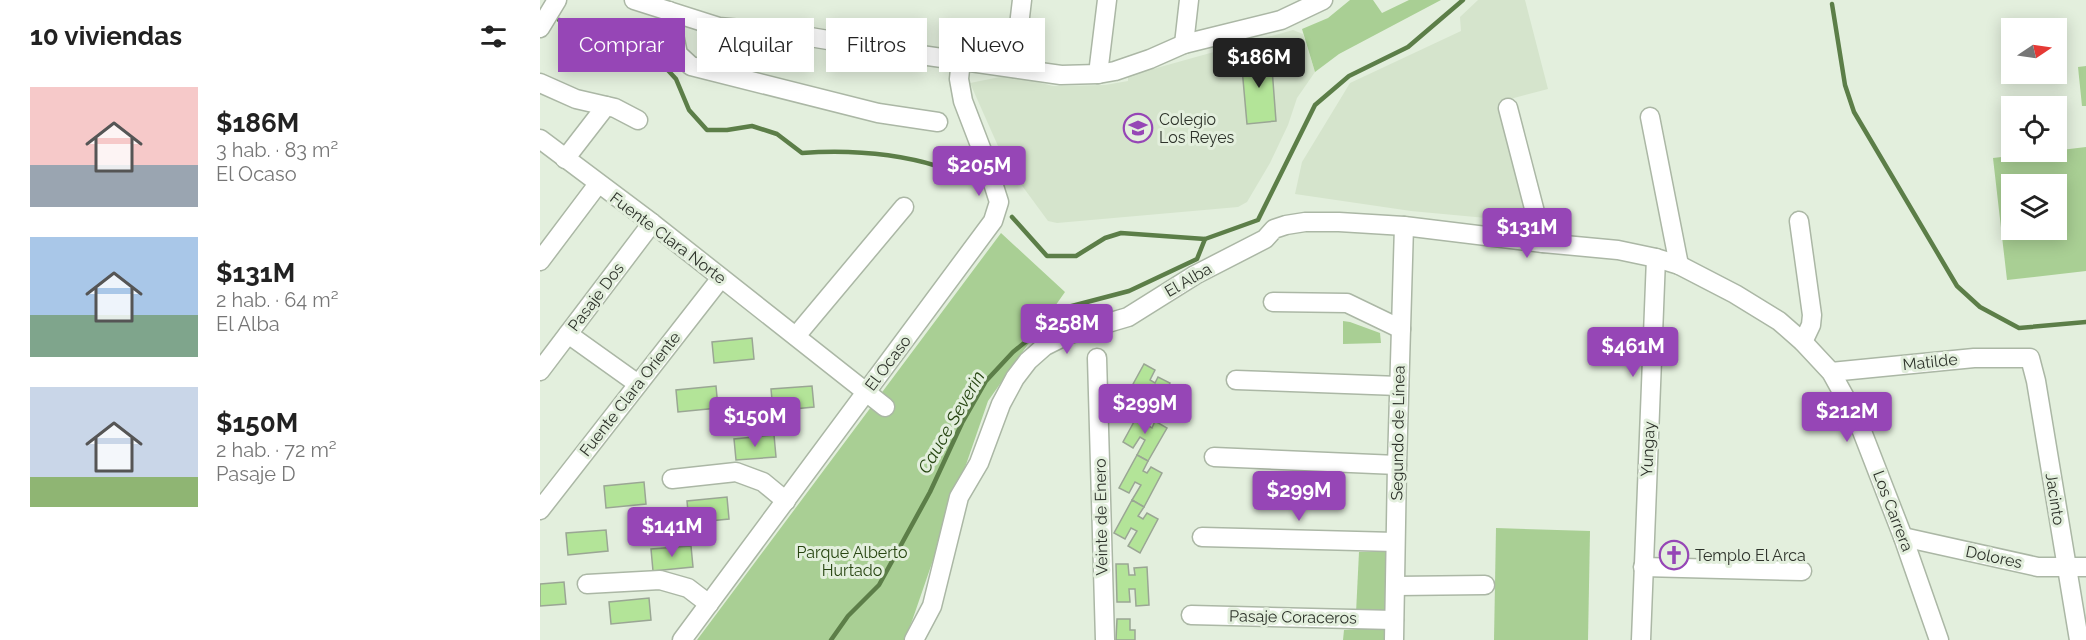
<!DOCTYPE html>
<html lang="es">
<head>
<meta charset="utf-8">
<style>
	body { margin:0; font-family:Raleway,sans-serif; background:#f2f2f2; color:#222; height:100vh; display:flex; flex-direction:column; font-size:22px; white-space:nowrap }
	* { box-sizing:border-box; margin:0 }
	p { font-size:20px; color:#767676 }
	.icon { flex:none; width:33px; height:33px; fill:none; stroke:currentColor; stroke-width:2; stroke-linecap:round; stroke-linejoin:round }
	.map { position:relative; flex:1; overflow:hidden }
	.drawer { display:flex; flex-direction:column; background:#fff; width:540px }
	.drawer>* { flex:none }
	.banner { position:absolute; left:18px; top:18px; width:570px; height:54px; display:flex; gap:12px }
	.needle { width:39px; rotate:77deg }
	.controls { position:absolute; left:1461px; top:18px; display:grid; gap:12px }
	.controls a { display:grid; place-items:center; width:66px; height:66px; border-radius:0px; background:#fff; box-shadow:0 3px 15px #0003; font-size:30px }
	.price { position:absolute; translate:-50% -51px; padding:0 14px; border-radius:6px; background:#9646b6; color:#fff; font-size:20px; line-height:39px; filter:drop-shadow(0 2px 3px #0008) }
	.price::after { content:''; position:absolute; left:50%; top:36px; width:18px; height:14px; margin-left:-9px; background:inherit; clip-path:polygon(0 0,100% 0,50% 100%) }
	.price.current { background:#222; color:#fff }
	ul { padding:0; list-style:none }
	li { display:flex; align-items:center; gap:18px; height:150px; padding:0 30px }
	li span { display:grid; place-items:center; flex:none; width:168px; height:120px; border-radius:0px; color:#555 }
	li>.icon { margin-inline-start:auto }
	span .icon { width:72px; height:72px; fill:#fffc; stroke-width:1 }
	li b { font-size:26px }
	h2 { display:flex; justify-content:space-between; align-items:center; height:72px; padding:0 30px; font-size:26px }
	.pill { padding:0 21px; border-radius:0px; background:#fff; box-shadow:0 3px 15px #0003; font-size:21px; line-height:54px }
	.pill.current { background:#9646b6; color:#fff }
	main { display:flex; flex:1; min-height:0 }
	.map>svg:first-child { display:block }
</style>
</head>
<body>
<main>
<section class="drawer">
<h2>10 viviendas<svg class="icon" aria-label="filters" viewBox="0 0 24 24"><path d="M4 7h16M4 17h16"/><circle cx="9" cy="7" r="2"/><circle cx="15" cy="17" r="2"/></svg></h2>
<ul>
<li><span style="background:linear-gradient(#f6c9c9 65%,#9aa5b1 0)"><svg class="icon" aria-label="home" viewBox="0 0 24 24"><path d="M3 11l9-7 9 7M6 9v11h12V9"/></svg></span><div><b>$186M</b><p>3 hab. · 83 m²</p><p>El Ocaso</p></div></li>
<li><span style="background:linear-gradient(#a9c7e8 65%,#7fa58c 0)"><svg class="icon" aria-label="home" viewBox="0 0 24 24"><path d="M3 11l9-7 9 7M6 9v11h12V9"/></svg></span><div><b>$131M</b><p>2 hab. · 64 m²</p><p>El Alba</p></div></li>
<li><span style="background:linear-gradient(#c9d6e8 75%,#8fb573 0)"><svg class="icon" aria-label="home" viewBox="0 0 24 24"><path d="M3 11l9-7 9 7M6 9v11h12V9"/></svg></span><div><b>$150M</b><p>2 hab. · 72 m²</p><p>Pasaje D</p></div></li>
</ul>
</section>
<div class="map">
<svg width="1546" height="640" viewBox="0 0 1546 640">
	<rect width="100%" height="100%" fill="#e3efdd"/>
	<g fill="#d5e4cc">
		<path d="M938 0H985L1008 89 959 102 991 227 946 218 871 211 755 194 762 162 810 83 921 31 920 17Z"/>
		<path d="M753 30 763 34 775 72 757 98 748 125 730 163 707 202 698 207 517 223 508 221 466 164 430 83 470 75 513 86 565 85 588 81V76Z"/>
	</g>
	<g fill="#a9cf94" fill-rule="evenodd">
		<path d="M810 0H833L842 13 869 0H901L799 54 775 72 762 29 788 18Z"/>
		<path d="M1546 66V106H1542L1538 67Z"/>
		<path d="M1546 147V271L1467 280 1453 158ZM1472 184H1516V230H1472Z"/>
		<path d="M461 233 525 292 448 401 372 621 364 640H157Z"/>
		<path d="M803 321 810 322 840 333 841 343 803 344Z"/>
		<path d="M956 528 1050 531 1048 640H954Z"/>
		<path d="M849 551 847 611 816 613 819 552Z"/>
		<path d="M845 627 844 640H803L804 630Z"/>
	</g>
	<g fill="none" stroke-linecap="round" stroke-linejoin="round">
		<g stroke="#5c7e48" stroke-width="4.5">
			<path d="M1292 4 1305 85 1314 112 1417 286 1440 307 1479 328 1546 322"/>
			<path d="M19 20 83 32 113 54 136 79 149 110 167 130H187L212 126 237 134 262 153C306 150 354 153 397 166 415 171 432 180 449 187"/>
			<path d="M472 217 507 256H536L565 238 581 233 665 239 718 220 775 105 809 76 868 47 923 0"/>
			<path d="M291 640 308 616 339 585 390 492 422 423 446 381 473 352 528 307 589 291 657 259 665 239"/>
		</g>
	</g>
	<g fill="#b3e498" stroke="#9aa694" stroke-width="1.5">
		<path d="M731 55 736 121 707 124 701 57Z"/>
		<path d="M212 338 214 359 174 363 172 342Z"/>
		<path d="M604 364 615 370 610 380 615 383 618 377 630 383 612 416 601 409 609 395 603 392 597 403 586 397Z"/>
		<path d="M176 386 178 408 138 412 136 390Z"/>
		<path d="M272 386 274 407 233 411 231 389Z"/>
		<path d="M601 409 612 416 607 425 612 428 615 421 627 428 608 461 597 455 605 440 600 437 593 448 583 442Z"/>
		<path d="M234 435 236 457 196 460 194 439Z"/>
		<path d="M597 455 608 461 603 471 607 473 611 467 622 473 604 507 592 500 601 485 595 482 589 493 579 488Z"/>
		<path d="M104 482 106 504 66 508 64 486Z"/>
		<path d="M187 497 189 519 149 523 147 501Z"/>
		<path d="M592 500 604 507 598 516 603 519 607 513 618 519 600 553 588 546 597 531 591 528 585 539 574 533Z"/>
		<path d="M66 530 68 551 28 555 26 533Z"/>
		<path d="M151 546 153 567 113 571 111 549Z"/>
		<path d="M576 564H588L589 575H595L594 568 607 567 609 605 596 606 595 589H589L590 602H577Z"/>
		<path d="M24 582 26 604 0 606V584Z"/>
		<path d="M109 598 111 620 71 624 69 602Z"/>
		<path d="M577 619H590V630H595V640H576Z"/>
	</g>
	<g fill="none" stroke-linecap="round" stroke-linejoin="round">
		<g stroke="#abb7a5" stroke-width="21">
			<g id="minor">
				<path d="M94 0 179 27 246 33 360 52 521 75 558 74 575 71 610 59 644 44 741 20 783 0"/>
				<path d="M129 11 138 54 151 66 338 113 398 122"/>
				<path d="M0 28 17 0"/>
				<path d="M644 44 649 0"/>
				<path d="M474 68 482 0"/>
				<path d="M558 74 567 0"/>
				<path d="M0 83 36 99 75 108 98 120"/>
				<path d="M968 108 1003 243"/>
				<path d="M1110 117 1139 265"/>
				<path d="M0 139 112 223 345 407"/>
				<path d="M25 159 66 106"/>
				<path d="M1259 221 1272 315 1271 325 1263 342"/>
				<path d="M0 261 58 184"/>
				<path d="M733 302 807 303 861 329"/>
				<path d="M28 334 98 384"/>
				<path d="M256 336 364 207"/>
				<path d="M557 358 565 640"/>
				<path d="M0 371 112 223"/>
				<path d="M1291 372 1434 358H1490L1496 381 1539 640"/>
				<path d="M696 380 859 386"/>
				<path d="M674 457 857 465"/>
				<path d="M132 479 196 472 223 482 246 501"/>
				<path d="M0 510 181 278"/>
				<path d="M662 537 855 542"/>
				<path d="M1363 537 1498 567H1546"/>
				<path d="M1103 567 1262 571"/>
				<path d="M47 584 120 580 148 588 169 604"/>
				<path d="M856 586 945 585"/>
				<path d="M651 615 854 620"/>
				<path d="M142 640 453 221 459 202 446 161 423 101 419 79 421 60"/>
				<path d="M374 640 392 606 419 497 439 463 461 404 475 378 488 361 505 346 527 335 588 317 655 275 725 239 734 229 746 225 765 222H799L864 226 1003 243 1078 250 1116 258 1139 265 1195 294 1239 321 1263 342 1291 372 1318 421 1363 537 1399 640"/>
				<path d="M854 640 857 465 864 226"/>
				<path d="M1101 640 1116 258"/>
			</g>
		</g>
		<use href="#minor" stroke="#fff" stroke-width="18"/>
	</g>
	<defs>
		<g id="school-ring" transform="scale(1.5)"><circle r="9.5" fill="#e3efdd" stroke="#9646b6" stroke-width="1.5"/><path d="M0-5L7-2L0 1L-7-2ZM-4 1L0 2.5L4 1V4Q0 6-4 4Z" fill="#9646b6"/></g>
		<g id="church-ring" transform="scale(1.5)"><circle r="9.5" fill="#e3efdd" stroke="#9646b6" stroke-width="1.5"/><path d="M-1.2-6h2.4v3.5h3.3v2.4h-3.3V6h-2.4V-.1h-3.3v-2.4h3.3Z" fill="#9646b6"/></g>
	</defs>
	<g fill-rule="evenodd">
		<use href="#school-ring" x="598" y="128"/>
		<use href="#church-ring" x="1134" y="555"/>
	</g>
	<g text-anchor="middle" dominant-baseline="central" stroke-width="6" stroke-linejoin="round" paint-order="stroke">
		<g font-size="16" fill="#2e332b" stroke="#e3efdd" text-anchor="start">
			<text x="619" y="119">Colegio<tspan x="619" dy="18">Los Reyes</tspan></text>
			<text x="1155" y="555">Templo El Arca</text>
		</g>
		<g font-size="16" fill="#2e332b" stroke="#e3efdd">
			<text transform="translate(128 238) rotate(37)">Fuente Clara Norte</text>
			<text transform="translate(648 280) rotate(-30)">El Alba</text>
			<text transform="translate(56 297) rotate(-53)">Pasaje Dos</text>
			<text transform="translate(1390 362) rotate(-6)">Matilde</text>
			<text transform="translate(348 363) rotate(-53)">El Ocaso</text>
			<text transform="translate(90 394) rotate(-52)">Fuente Clara Oriente</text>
			<text transform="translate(858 433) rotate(-89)">Segundo de Línea</text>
			<text transform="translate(1108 449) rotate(-87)">Yungay</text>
			<text transform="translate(1515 499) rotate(81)">Jacinto</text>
			<text transform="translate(1353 511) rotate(69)">Los Carrera</text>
			<text transform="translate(561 517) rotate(-91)">Veinte de Enero</text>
			<text transform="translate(1454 557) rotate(12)">Dolores</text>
			<text transform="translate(753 617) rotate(1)">Pasaje Coraceros</text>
		</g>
		<g font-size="16" fill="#274511" stroke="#e3efdd">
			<text x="312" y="552">Parque Alberto<tspan x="312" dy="18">Hurtado</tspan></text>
		</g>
		<g font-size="18" font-style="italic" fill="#264511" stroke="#e3efdd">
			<text transform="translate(411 422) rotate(-60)">Cauce Severin</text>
		</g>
	</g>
</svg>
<div class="controls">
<a><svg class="needle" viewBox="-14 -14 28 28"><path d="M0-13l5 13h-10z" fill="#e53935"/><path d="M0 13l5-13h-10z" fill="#767676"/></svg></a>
<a><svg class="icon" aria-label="locate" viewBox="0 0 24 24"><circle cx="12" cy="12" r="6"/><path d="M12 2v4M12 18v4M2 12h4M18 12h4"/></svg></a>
<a><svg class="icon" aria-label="layers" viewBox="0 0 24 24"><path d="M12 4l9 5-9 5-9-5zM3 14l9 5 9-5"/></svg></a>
</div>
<b class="price current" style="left:719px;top:89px">$186M</b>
<b class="price" style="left:439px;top:197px">$205M</b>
<b class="price" style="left:987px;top:259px">$131M</b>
<b class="price" style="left:527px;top:355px">$258M</b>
<b class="price" style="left:1093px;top:378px">$461M</b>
<b class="price" style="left:605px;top:435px">$299M</b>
<b class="price" style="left:1307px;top:443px">$212M</b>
<b class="price" style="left:215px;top:448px">$150M</b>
<b class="price" style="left:759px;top:522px">$299M</b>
<b class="price" style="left:132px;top:558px">$141M</b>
<div class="banner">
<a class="pill current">Comprar</a>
<a class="pill">Alquilar</a>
<a class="pill">Filtros</a>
<a class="pill">Nuevo</a>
</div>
</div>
</main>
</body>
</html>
